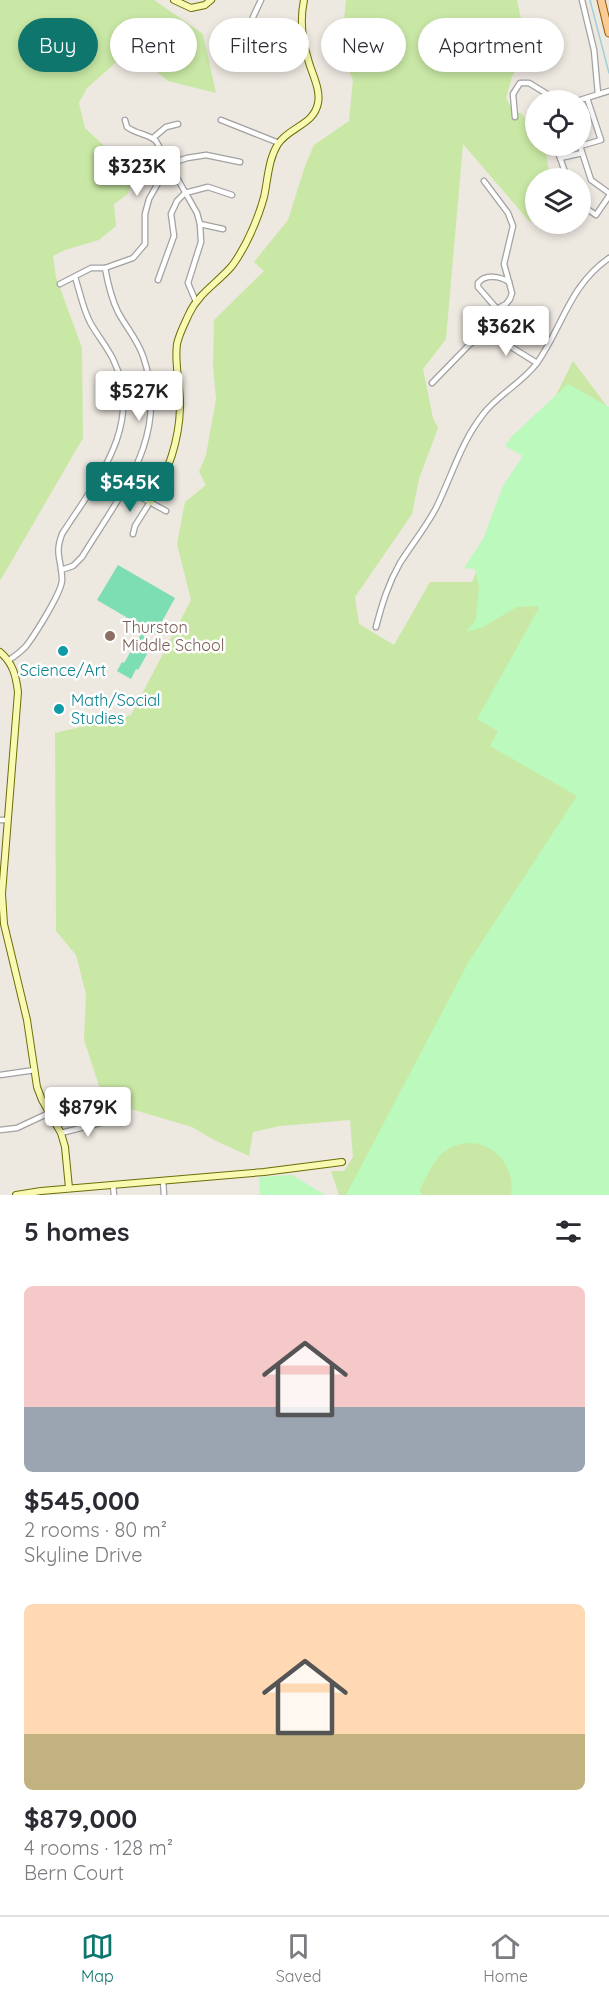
<!DOCTYPE html>
<html lang="en">
<head>
<meta charset="utf-8">
<style>
	body { margin:0; font-family:Quicksand,sans-serif; background:#f2f2f3; color:#2b2b33; height:100vh; display:flex; flex-direction:column; font-size:22px; white-space:nowrap }
	* { box-sizing:border-box; margin:0 }
	p { font-size:20px; color:#7c7c81 }
	.icon { flex:none; width:33px; height:33px; fill:none; stroke:currentColor; stroke-width:2; stroke-linecap:round; stroke-linejoin:round }
	.map { position:relative; height:1195px; overflow:hidden }
	.drawer { display:flex; flex-direction:column; background:#fff; flex:1 }
	.drawer>* { flex:none }
	.banner { position:absolute; left:18px; top:18px; width:573px; height:54px; display:flex; gap:12px }
	.fabs { position:absolute; left:525px; top:90px; display:grid; gap:12px }
	.fabs a { display:grid; place-items:center; width:66px; height:66px; border-radius:50%; background:#fff; box-shadow:0 3px 9px #0003; font-size:30px }
	.price { position:absolute; translate:-50% -51px; padding:0 14px; border-radius:6px; background:#fff; color:#222; font-size:20px; line-height:39px; filter:drop-shadow(0 2px 3px #0008) }
	.price::after { content:''; position:absolute; left:50%; top:36px; width:18px; height:14px; margin-left:-9px; background:inherit; clip-path:polygon(0 0,100% 0,50% 100%) }
	.price.active { background:#0f766e; color:#fff }
	ul { padding:0; list-style:none }
	li { display:grid; align-content:center; gap:12px; height:318px; padding:0 24px }
	li span { display:grid; place-items:center; height:186px; border-radius:9px; color:#555 }
	li>.icon { margin-inline-start:auto }
	span .icon { width:108px; height:108px; fill:#fffc; stroke-width:1 }
	li b { font-size:26px }
	h2 { display:flex; justify-content:space-between; align-items:center; height:72px; padding:0 24px; font-size:26px }
	.tag { padding:0 21px; border-radius:27px; background:#fff; box-shadow:0 3px 9px #0003; font-size:21px; line-height:54px }
	.tag.active { background:#0f766e; color:#fff }
	.menu { display:flex; justify-content:space-around; align-items:center; height:84px; border-top:2px solid #e1e1e2; background:#fff; font-size:16px; color:#7c7c81 }
	.menu a { display:grid; justify-items:center; gap:3px }
	.menu .active { color:#0f766e }
	.map>svg:first-child { display:block }
</style>
</head>
<body>
<div class="map">
<svg width="609" height="1195" viewBox="0 0 609 1195">
	<rect width="100%" height="100%" fill="#ede8e0"/>
	<g fill="#c9e8a5">
		<path d="M0 0H154L203 34 216 93 168 81 130 50 87 88 79 103 85 128 133 173 128 194 114 204 116 226 99 240 65 250 53 256 56 277 82 348 83 438 0 581Z"/>
		<path d="M346 0H517L527 46 512 77 506 98 514 112 521 113 535 131 536 146H545L550 178H536L535 217 530 222 463 144 446 339 423 369 433 418 438 428 419 479 412 514 355 597 359 624 394 645 430 582H472L520 467 573 361 609 409V1195H339L331 1171H344L353 1157 350 1120 280 1126 253 1132 249 1156 214 1140 192 1127 104 1101 84 1040 86 994 76 955 56 931 55 733 131 715 191 600 177 544 185 502 206 485 199 472 206 455 216 399 213 365 214 320 264 271 254 262 288 220 305 166 314 145 349 121 353 80 346 64 342 41Z"/>
	</g>
	<g fill="#bbf9bd">
		<path d="M568 384 609 407V1195H511C517 1159 481 1130 448 1149 434 1157 427 1177 419 1191L423 1195H346L468 963 577 796 490 746 498 731 477 719 539 608 537 606 517 607 483 627 466 632 476 620 479 587 475 569 464 568 483 539 503 486 523 456 505 446 511 437Z"/>
		<path d="M292 1175 325 1195H260L259 1177Z"/>
	</g>
	<g fill="#7dddb3">
		<path d="M118 565 175 598 155 634 97 600Z"/>
		<path d="M141 634 154 642 138 670 136 669 131 679 117 671 122 662 124 663Z"/>
	</g>
	<g fill="none" stroke-linecap="round" stroke-linejoin="round">
		<path stroke="#a0d0db" stroke-width="1.5" d="M590 0 609 73"/>
		<g stroke="#a2a2a2" stroke-width="7">
			<g id="street">
				<path d="M582 0 594 50 598 94"/>
				<path d="M253 17 261 0"/>
				<path d="M580 100 609 91"/>
				<path d="M515 117 513 94 520 83H529L557 100"/>
				<path d="M125 120 127 127C138 135 147 133 156 141L197 213 200 224 201 242 188 283 196 302"/>
				<path d="M221 120 279 143"/>
				<path d="M153 138 166 127 178 124"/>
				<path d="M556 146 567 178"/>
				<path d="M580 146 601 140 587 98"/>
				<path d="M580 146 591 180 609 193"/>
				<path d="M560 158 582 153"/>
				<path d="M484 181 508 213 513 226 504 264 512 293 510 299 506 304 491 312 488 320 487 332"/>
				<path d="M580 204 596 215 609 196"/>
				<path d="M200 224 223 229"/>
				<path d="M158 280 174 236 171 214 177 201 185 193 208 187 232 195"/>
				<path d="M60 284 91 268H105L133 258 145 244V214L149 199 169 164 187 158 206 155 240 162"/>
				<path d="M498 310 478 287V283C485 274 500 276 509 282"/>
				<path d="M487 332 537 363"/>
				<path d="M432 383 469 345 487 332"/>
				<path d="M124 488 166 511"/>
				<path d="M133 534 135 526 150 502"/>
				<path d="M61 570 73 566 82 557C121 493 171 436 143 356 137 339 126 327 118 312 111 298 108 284 105 268"/>
				<path d="M376 627C382 604 388 584 400 563 412 544 427 526 437 506 453 473 461 442 484 413 499 394 523 382 537 363 563 326 569 286 609 258"/>
				<path d="M9 660C15 656 22 651 27 645 35 634 62 592 62 580 62 560 54 555 62 534 96 481 145 425 113 359 107 347 98 336 91 324 83 310 80 292 75 277"/>
				<path d="M0 820H7"/>
				<path d="M0 1075 35 1070"/>
				<path d="M0 1130 17 1128 49 1113"/>
				<path d="M61 1133 108 1121"/>
				<path d="M163 1181 164 1195"/>
				<path d="M113 1185 114 1195"/>
			</g>
		</g>
		<g stroke="#696f05" stroke-width="8">
			<g id="secondary">
				<path d="M174 0 191 8 205 5 211 0"/>
				<path d="M150 502C168 473 179 442 180 408 181 387 174 365 177 344 179 334 185 323 189 314 198 294 217 283 231 267 237 260 241 252 246 243 253 229 260 212 264 197 268 179 268 160 278 144 289 127 314 125 318 103 321 89 311 72 308 59 302 40 300 19 304 0"/>
				<path d="M0 652C13 663 16 676 18 692L2 894 4 924 27 1020 37 1087 42 1100 61 1133 65 1147 69 1188"/>
				<path d="M16 1195 41 1191 264 1172 342 1162"/>
			</g>
		</g>
		<g stroke="#915a00" stroke-width="9">
			<path id="primary" d="M601 0 609 33"/>
		</g>
		<use href="#street" stroke="#fff" stroke-width="4.5"/>
		<use href="#secondary" stroke="#f9f9b2" stroke-width="6"/>
		<use href="#primary" stroke="#fbcb96" stroke-width="7"/>
	</g>
	<circle fill="#8d6e63" stroke="#fff" stroke-width="2" cx="110" cy="636" r="6"/>
	<g fill="#0f9aa8" stroke="#fff" stroke-width="2">
		<circle cx="63" cy="651" r="6"/>
		<circle cx="59" cy="709" r="6"/>
	</g>
	<g text-anchor="middle" dominant-baseline="central" stroke-width="5" stroke-linejoin="round" paint-order="stroke">
		<g font-size="16" fill="#785e54" stroke="#fff" text-anchor="start">
			<text x="122" y="627">Thurston<tspan x="122" dy="18">Middle School</tspan></text>
		</g>
		<g font-size="16" fill="#0d838f" stroke="#fff">
			<text x="63" y="670">Science/Art</text>
			<text x="71" y="700" text-anchor="start">Math/Social<tspan x="71" dy="18">Studies</tspan></text>
		</g>
	</g>
</svg>
<div class="fabs">
<a><svg class="icon" aria-label="locate" viewBox="0 0 24 24"><circle cx="12" cy="12" r="6"/><path d="M12 2v4M12 18v4M2 12h4M18 12h4"/></svg></a>
<a><svg class="icon" aria-label="layers" viewBox="0 0 24 24"><path d="M12 4l9 5-9 5-9-5zM3 14l9 5 9-5"/></svg></a>
</div>
<b class="price" style="left:137px;top:197px">$323K</b>
<b class="price" style="left:506px;top:357px">$362K</b>
<b class="price" style="left:139px;top:422px">$527K</b>
<b class="price active" style="left:130px;top:513px">$545K</b>
<b class="price" style="left:88px;top:1138px">$879K</b>
<div class="banner">
<a class="tag active">Buy</a>
<a class="tag">Rent</a>
<a class="tag">Filters</a>
<a class="tag">New</a>
<a class="tag">Apartment</a>
</div>
</div>
<section class="drawer">
<h2>5 homes<svg class="icon" aria-label="filters" viewBox="0 0 24 24"><path d="M4 7h16M4 17h16"/><circle cx="9" cy="7" r="2"/><circle cx="15" cy="17" r="2"/></svg></h2>
<ul>
<li><span style="background:linear-gradient(#f6c9c9 65%,#9aa5b1 0)"><svg class="icon" aria-label="home" viewBox="0 0 24 24"><path d="M3 11l9-7 9 7M6 9v11h12V9"/></svg></span><div><b>$545,000</b><p>2 rooms · 80 m²</p><p>Skyline Drive</p></div></li>
<li><span style="background:linear-gradient(#ffd9b3 70%,#c2b280 0)"><svg class="icon" aria-label="home" viewBox="0 0 24 24"><path d="M3 11l9-7 9 7M6 9v11h12V9"/></svg></span><div><b>$879,000</b><p>4 rooms · 128 m²</p><p>Bern Court</p></div></li>
</ul>
</section>
<nav class="menu">
<a class="active"><svg class="icon" aria-label="map" viewBox="0 0 24 24"><path d="M3 6l6-2 6 2 6-2v14l-6 2-6-2-6 2zM9 4v14M15 6v14"/></svg>Map</a>
<a><svg class="icon" aria-label="saved" viewBox="0 0 24 24"><path d="M7 4h10v16l-5-4-5 4z"/></svg>Saved</a>
<a><svg class="icon" aria-label="home" viewBox="0 0 24 24"><path d="M3 11l9-7 9 7M6 9v11h12V9"/></svg>Home</a>
</nav>
</body>
</html>
